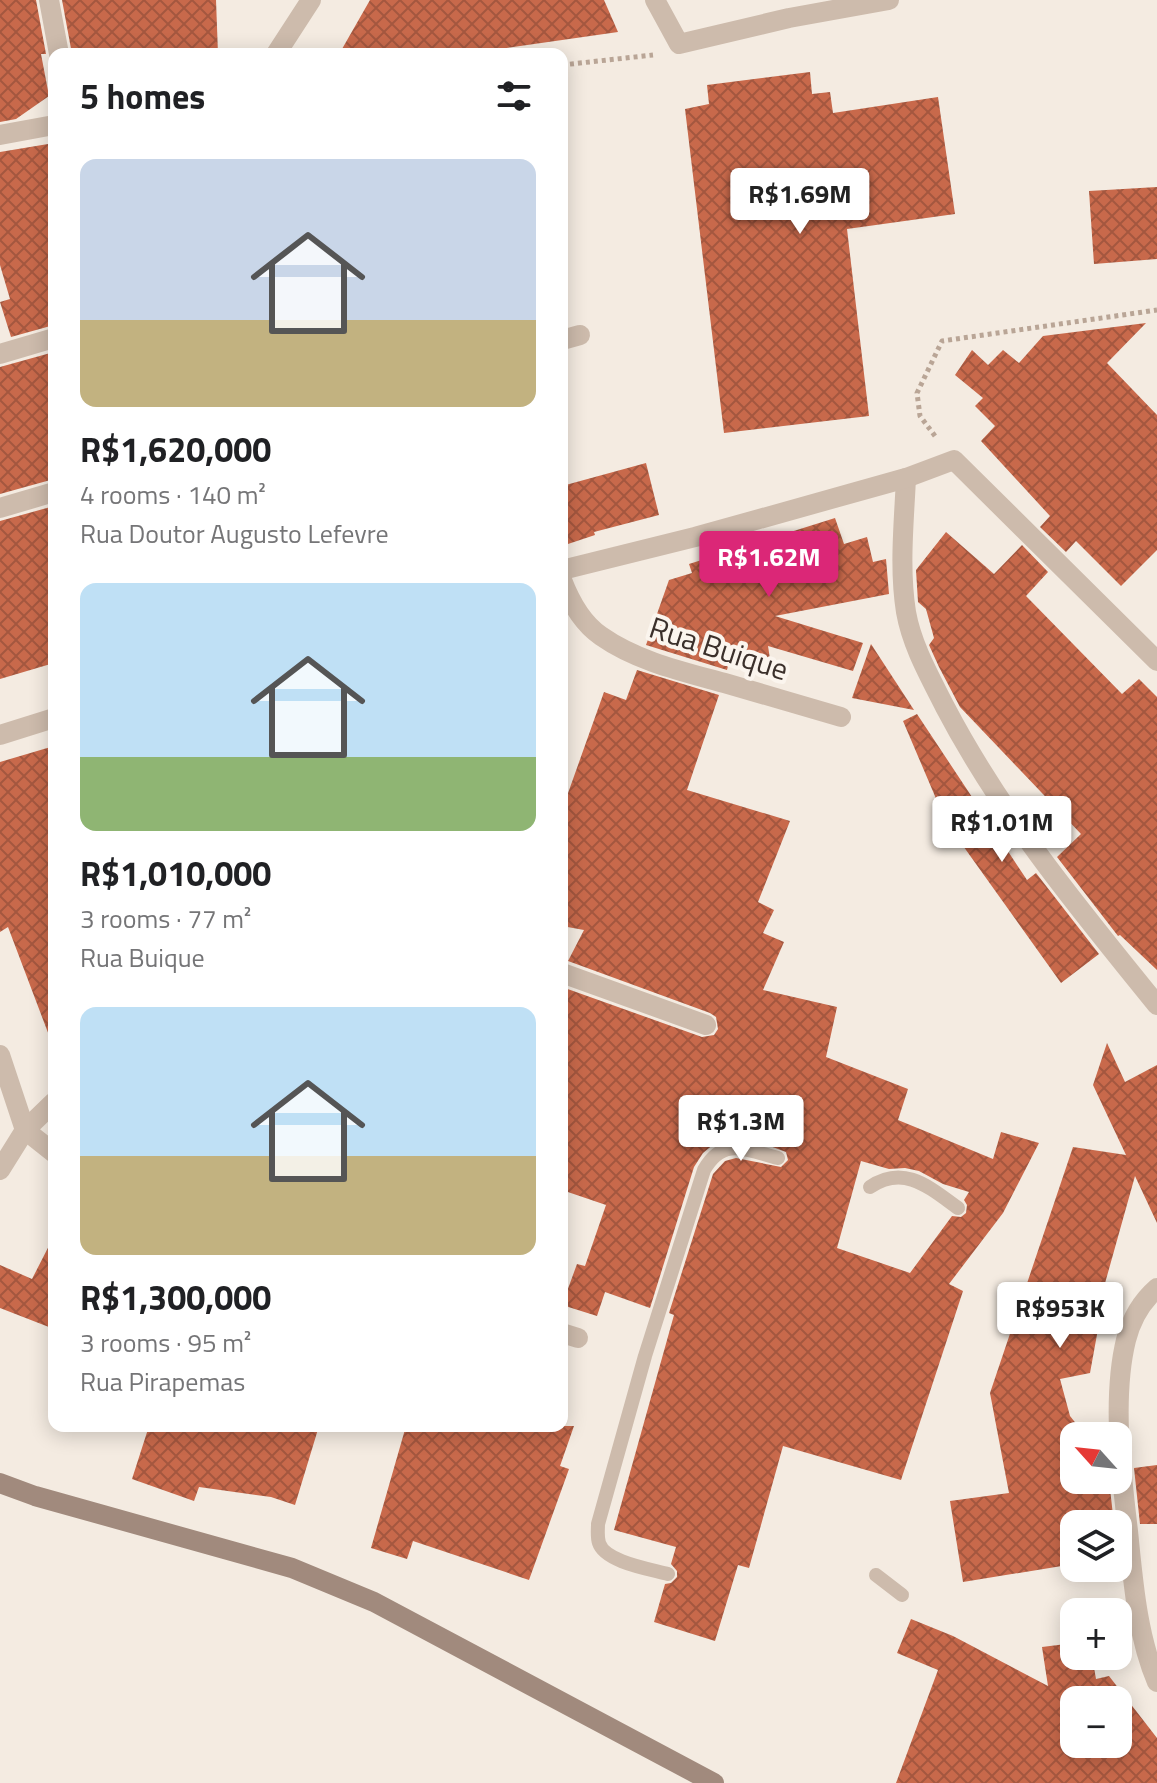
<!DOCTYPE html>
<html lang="en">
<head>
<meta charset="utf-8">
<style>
	body { margin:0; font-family:"Titillium Web",sans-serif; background:#f6f6f6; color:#202124; height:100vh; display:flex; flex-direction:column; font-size:30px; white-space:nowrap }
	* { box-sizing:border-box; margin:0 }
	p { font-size:26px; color:#757577 }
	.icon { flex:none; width:44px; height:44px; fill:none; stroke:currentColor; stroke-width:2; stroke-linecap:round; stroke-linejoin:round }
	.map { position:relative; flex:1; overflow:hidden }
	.panel { position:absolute; left:48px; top:48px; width:520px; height:1384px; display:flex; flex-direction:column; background:#fff; border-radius:16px; box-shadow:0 4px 20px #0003 }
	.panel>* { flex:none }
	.needle { width:52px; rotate:297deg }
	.buttons { position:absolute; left:1060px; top:1422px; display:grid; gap:16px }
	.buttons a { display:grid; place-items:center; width:72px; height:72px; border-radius:16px; background:#fff; box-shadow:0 4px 20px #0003; font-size:40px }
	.price { position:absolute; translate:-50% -68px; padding:0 18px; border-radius:8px; background:#fff; color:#222; font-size:26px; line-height:52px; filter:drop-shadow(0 2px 4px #0008) }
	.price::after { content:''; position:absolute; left:50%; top:48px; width:24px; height:18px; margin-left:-12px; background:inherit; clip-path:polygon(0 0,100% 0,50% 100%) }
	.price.active { background:#db2777; color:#fff }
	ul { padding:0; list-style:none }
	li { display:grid; align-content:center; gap:16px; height:424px; padding:0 32px }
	li span { display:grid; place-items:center; height:248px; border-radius:16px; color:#555 }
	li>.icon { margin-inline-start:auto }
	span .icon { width:144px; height:144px; fill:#fffc; stroke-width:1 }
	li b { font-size:34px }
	h2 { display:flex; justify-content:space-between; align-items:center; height:96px; padding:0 32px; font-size:34px }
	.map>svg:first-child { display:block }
</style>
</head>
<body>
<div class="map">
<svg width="1157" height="1783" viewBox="0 0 1157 1783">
	<defs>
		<pattern id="building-cross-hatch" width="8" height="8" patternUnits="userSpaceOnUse" patternTransform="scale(2)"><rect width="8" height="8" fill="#c8694b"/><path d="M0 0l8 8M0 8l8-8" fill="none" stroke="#a4573f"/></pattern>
	</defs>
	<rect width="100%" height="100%" fill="#f4ebe1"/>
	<g fill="url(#building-cross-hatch)" fill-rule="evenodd">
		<path d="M0 0H36L46 54H41L49 96 16 119 0 122Z"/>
		<path d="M62 0H216L218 54H72Z"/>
		<path d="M370 0H604L618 32 478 52V54H422L342 49Z"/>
		<path d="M810 72 812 94 830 92 833 113 938 97 955 214 847 229 869 416 724 433 685 109 709 104 707 85Z"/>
		<path d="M54 143V325L11 337 0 302 10 299 0 265V152Z"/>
		<path d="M1157 187V259L1094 264 1089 191Z"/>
		<path d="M1146 323 1107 363 1157 415V550L1121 586 1076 541 1066 552 1040 527 1050 516 981 441 995 426 975 406 983 398 955 375 972 350 988 365 1003 350 1019 363 1043 336Z"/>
		<path d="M54 352V479L0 494V367Z"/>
		<path d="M646 463 659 515 594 532 595 535 562 546V486Z"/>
		<path d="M54 506V663L0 679V521Z"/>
		<path d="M835 518 844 544 867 537 873 562 886 559 889 594 775 616 863 643 853 671 768 646 770 659 738 650 734 664 729 662 727 670 646 645 669 580 692 573 689 564Z"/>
		<path d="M946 532 994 574 1022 545 1048 572 1026 596 1122 694 1139 679 1157 697V970L1120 935 1118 936 1057 857 1081 834 960 707 939 667 929 645 934 638 926 609 918 602 916 570Z"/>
		<path d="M871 644 914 710 852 698Z"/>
		<path d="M637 670 719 695 687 790 790 821 758 902 774 910 763 933 784 942 763 990 837 1007 826 1057 908 1089 898 1120 993 1159 1001 1132 1039 1143 1003 1213 949 1284 963 1291 901 1480 783 1446 749 1568 738 1565 715 1641 654 1622 665 1584 671 1583 677 1577V1571L671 1564 676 1547 614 1530 674 1315 669 1313 713 1174 725 1161 736 1158 781 1167 788 1160 786 1152 759 1142 736 1138 715 1143 703 1153 694 1167 650 1308 605 1292 597 1316 562 1305 577 1264 585 1266 606 1205 562 1190V987L702 1037 714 1035 718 1029 716 1017 710 1013 568 961 584 930 562 926V810L604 692 626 700ZM861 1161 889 1169 905 1168 919 1171 943 1184 969 1192 964 1200 967 1205 966 1213 961 1217 952 1216 910 1273 837 1248Z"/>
		<path d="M917 714 1027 880 1036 873 1099 954 1061 983 946 822 903 721Z"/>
		<path d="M54 746V1037L50 1038 8 927 0 932V762Z"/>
		<path d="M1107 1043 1125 1082 1157 1065V1223L1135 1176 1095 1319 1100 1318 1090 1373 1060 1379 1070 1416 1086 1436H1074V1480H1109L1114 1524H1074V1564L963 1582 950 1501 1009 1493 990 1393 1073 1147 1126 1155 1093 1085Z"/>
		<path d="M54 1236V1329L0 1308V1265L32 1279Z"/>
		<path d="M149 1426H319L295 1505 271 1497 199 1487 194 1501 132 1479Z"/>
		<path d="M406 1426H574L560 1466 569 1469 529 1580 413 1541 407 1559 371 1548Z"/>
		<path d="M1157 1465V1524H1140L1134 1468Z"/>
		<path d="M911 1619 953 1636 1048 1686 1042 1647 1074 1643V1656H1092L1096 1679 1109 1676 1157 1738V1783H896L938 1670 897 1653ZM1074 1700H1118V1744H1074Z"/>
	</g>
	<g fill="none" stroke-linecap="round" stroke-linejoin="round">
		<g stroke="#b9a596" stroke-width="5" stroke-dasharray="4 4" stroke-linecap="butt">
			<path d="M562 65 653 55"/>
			<path d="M935 436 920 416 917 393 942 341 1157 310"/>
		</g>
		<g stroke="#cdbbac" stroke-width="14">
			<path d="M870 1187C904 1164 929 1187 958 1208"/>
			<path d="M668 1574C650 1569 605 1562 599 1543 597 1537 598 1530 598 1524L645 1356 704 1170C723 1136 747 1150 778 1158"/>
			<path d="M876 1575 902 1595"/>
		</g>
		<g stroke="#cdbbac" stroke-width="20">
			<path d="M49 0 59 54"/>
			<path d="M655 0 679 44 789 18 889 0"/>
			<path d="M276 54 311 0"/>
			<path d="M0 135 54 125"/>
			<path d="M562 340 580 335"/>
			<path d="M0 354 54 338"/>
			<path d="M906 478C904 522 899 568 906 612 912 646 930 677 945 707 1002 816 1080 910 1157 1005"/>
			<path d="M0 508 54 492"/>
			<path d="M562 570 695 537 906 478 954 460 1157 661"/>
			<path d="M562 580C570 601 582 623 601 636 638 662 685 672 728 684 766 695 803 706 841 717"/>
			<path d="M0 735 54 718"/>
			<path d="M562 973 706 1025"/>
			<path d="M0 1055 25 1130 54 1153"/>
			<path d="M0 1170 25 1130 54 1102"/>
			<path d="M1157 1288C1141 1302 1131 1320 1126 1340 1112 1397 1121 1473 1128 1531 1133 1580 1137 1635 1157 1682"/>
			<path d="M562 1333 578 1338"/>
		</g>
		<path stroke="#a18a7d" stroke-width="20" d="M0 1483 35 1496 292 1568 374 1602 714 1783"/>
	</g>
	<g text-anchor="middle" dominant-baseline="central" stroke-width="8" stroke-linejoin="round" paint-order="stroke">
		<g font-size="30" fill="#3b302b" stroke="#fbf5ee">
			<text transform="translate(719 648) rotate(18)">Rua Buique</text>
		</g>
	</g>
</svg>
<div class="buttons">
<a><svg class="needle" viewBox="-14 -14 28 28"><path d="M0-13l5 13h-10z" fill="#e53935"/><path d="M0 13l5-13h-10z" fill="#757577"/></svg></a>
<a><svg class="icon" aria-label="layers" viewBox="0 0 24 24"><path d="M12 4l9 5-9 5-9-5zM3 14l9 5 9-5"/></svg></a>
<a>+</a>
<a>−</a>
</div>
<b class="price" style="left:800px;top:236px">R$1.69M</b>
<b class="price active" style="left:769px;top:599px">R$1.62M</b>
<b class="price" style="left:1002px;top:864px">R$1.01M</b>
<b class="price" style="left:741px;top:1163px">R$1.3M</b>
<b class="price" style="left:1060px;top:1350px">R$953K</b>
<section class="panel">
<h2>5 homes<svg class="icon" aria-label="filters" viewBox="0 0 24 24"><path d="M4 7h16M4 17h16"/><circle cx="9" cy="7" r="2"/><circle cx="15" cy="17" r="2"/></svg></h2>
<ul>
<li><span style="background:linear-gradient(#c9d6e8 65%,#c2b280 0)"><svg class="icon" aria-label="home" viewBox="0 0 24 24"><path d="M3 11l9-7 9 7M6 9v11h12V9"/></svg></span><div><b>R$1,620,000</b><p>4 rooms · 140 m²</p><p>Rua Doutor Augusto Lefevre</p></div></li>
<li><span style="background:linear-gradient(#bfe0f5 70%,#8fb573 0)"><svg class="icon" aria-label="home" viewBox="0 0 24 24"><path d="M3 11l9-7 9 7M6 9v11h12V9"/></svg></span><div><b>R$1,010,000</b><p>3 rooms · 77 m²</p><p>Rua Buique</p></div></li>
<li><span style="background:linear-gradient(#bfe0f5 60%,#c2b280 0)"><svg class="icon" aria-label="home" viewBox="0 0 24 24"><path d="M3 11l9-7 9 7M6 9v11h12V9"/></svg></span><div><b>R$1,300,000</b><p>3 rooms · 95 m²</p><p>Rua Pirapemas</p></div></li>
</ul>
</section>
</div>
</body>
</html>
